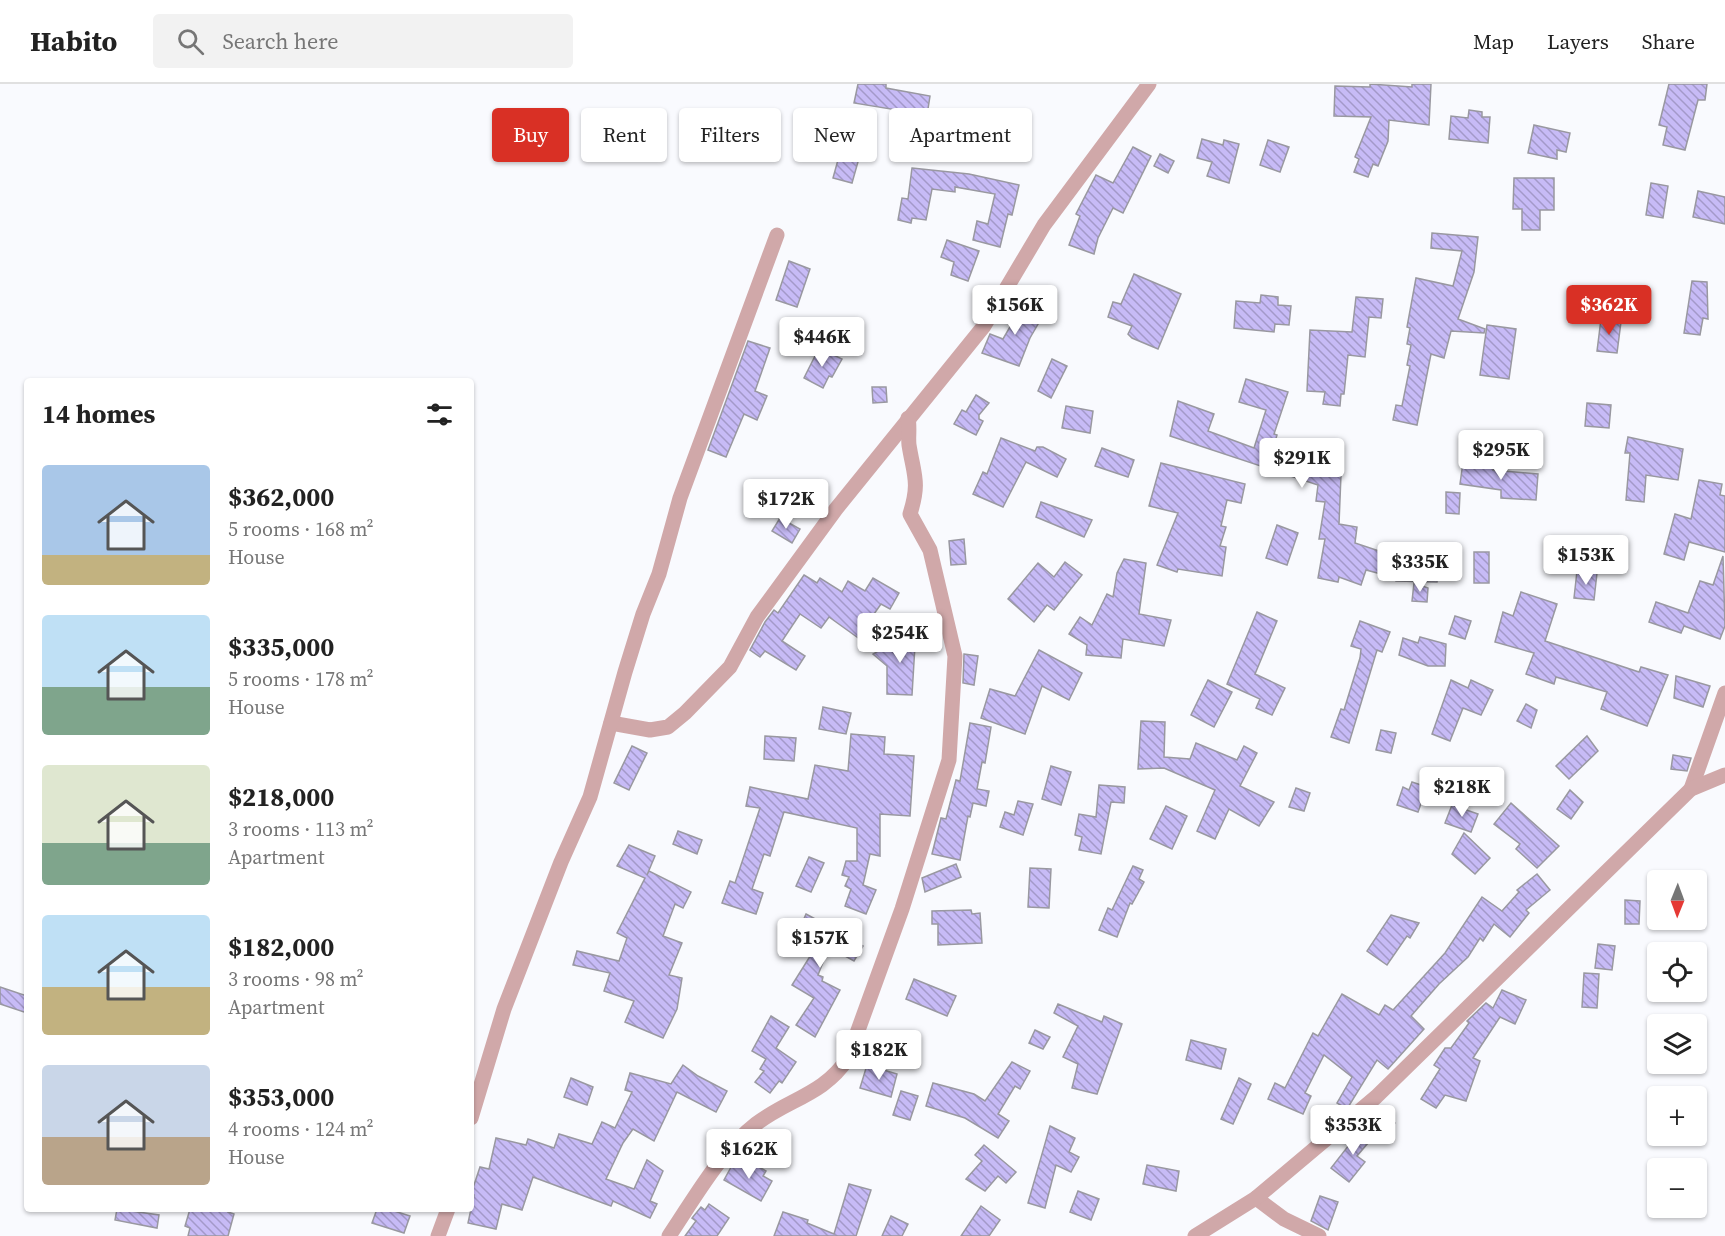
<!DOCTYPE html>
<html lang="en">
<head>
<meta charset="utf-8">
<style>
	body { margin:0; font-family:"Source Serif 4",serif; background:#f2f2f2; color:#222; height:100vh; display:flex; flex-direction:column; font-size:22px; white-space:nowrap }
	* { box-sizing:border-box; margin:0 }
	p { font-size:20px; color:#767676 }
	.icon { flex:none; width:33px; height:33px; fill:none; stroke:currentColor; stroke-width:2; stroke-linecap:round; stroke-linejoin:round }
	.map { position:relative; flex:1; overflow:hidden }
	.panel { position:absolute; left:24px; top:294px; width:450px; height:834px; display:flex; flex-direction:column; background:#fff; border-radius:6px; box-shadow:0 2px 4px #0004 }
	.panel>* { flex:none }
	.hud { position:absolute; left:492px; top:24px; width:570px; height:54px; display:flex; gap:12px }
	.needle { width:39px; rotate:181deg }
	.tools { position:absolute; left:1647px; top:786px; display:grid; gap:12px }
	.tools a { display:grid; place-items:center; width:60px; height:60px; border-radius:6px; background:#fff; box-shadow:0 2px 4px #0004; font-size:30px }
	.price { position:absolute; translate:-50% -51px; padding:0 14px; border-radius:6px; background:#fff; color:#222; font-size:20px; line-height:39px; filter:drop-shadow(0 2px 3px #0008) }
	.price::after { content:''; position:absolute; left:50%; top:36px; width:18px; height:14px; margin-left:-9px; background:inherit; clip-path:polygon(0 0,100% 0,50% 100%) }
	.price.on { background:#d93025; color:#fff }
	ul { padding:0; list-style:none }
	li { display:flex; align-items:center; gap:18px; height:150px; padding:0 18px }
	li span { display:grid; place-items:center; flex:none; width:168px; height:120px; border-radius:6px; color:#555 }
	li>.icon { margin-inline-start:auto }
	span .icon { width:72px; height:72px; fill:#fffc; stroke-width:1 }
	li b { font-size:26px }
	h2 { display:flex; justify-content:space-between; align-items:center; height:72px; padding:0 18px; font-size:26px }
	.pill { padding:0 21px; border-radius:6px; background:#fff; box-shadow:0 2px 4px #0004; font-size:21px; line-height:54px }
	.pill.on { background:#d93025; color:#fff }
	header { display:flex; align-items:center; gap:36px; box-sizing:border-box; height:84px; padding:0 30px; background:#fff; border-bottom:2px solid #e0e0e0 }
	header strong { font-size:28px }
	nav { display:flex; gap:33px; margin-inline-start:auto; font-size:21px }
	.search { width:420px; height:54px; background:#f2f2f2; display:flex; align-items:center; gap:15px; box-sizing:border-box; padding:0 21px; border-radius:6px; color:#767676; font-size:22px }
	.map>svg:first-child { display:block }
</style>
</head>
<body>
<header>
<strong>Habito</strong>
<div class="search"><svg class="icon" aria-label="search" viewBox="0 0 24 24"><circle cx="10" cy="10" r="6"/><path d="M15 15l6 6"/></svg>Search here</div>
<nav><a>Map</a><a>Layers</a><a>Share</a></nav>
</header>
<div class="map">
<svg width="1725" height="1152" viewBox="0 0 1725 1152">
	<defs>
		<pattern id="building-back-hatch" width="6" height="6" patternUnits="userSpaceOnUse" patternTransform="scale(1.5)"><rect width="6" height="6" fill="#c7bbf6"/><path d="M-1 5l2 2M0 0l6 6M5-1l2 2" fill="none" stroke="#a399c9"/></pattern>
	</defs>
	<rect width="100%" height="100%" fill="#f9fafe"/>
	<g fill="url(#building-back-hatch)" stroke="#9998a0" stroke-width="1.5">
		<path d="M858 0H886V4L930 12 927 31 854 19Z"/>
		<path d="M1370 0 1412 3V0H1431L1429 41 1389 36 1388 57 1378 82 1373 80 1368 93 1354 88 1359 75 1355 73 1371 33 1334 32 1335 2 1370 3Z"/>
		<path d="M1669 0H1707L1705 16H1698L1685 66 1663 61 1667 43 1659 41Z"/>
		<path d="M1469 26 1482 28V33H1490L1488 59 1449 55 1451 32 1468 34Z"/>
		<path d="M1534 41 1570 49 1566 68 1557 66V75L1528 69Z"/>
		<path d="M844 54 863 60 852 99 833 94Z"/>
		<path d="M1202 55 1223 61 1224 56 1239 60 1229 99 1207 92 1212 78 1197 74Z"/>
		<path d="M1268 56 1289 63 1280 88 1260 81Z"/>
		<path d="M1133 63 1151 72 1123 129 1113 124 1098 154 1094 170 1069 161 1080 132 1076 130 1096 91 1113 99Z"/>
		<path d="M1160 70 1174 77 1168 89 1154 82Z"/>
		<path d="M912 84 969 90 1019 101 1012 131 1008 130 1000 163 973 156 977 137 988 140 995 110 955 103V108L932 105 926 136 912 134 911 139 898 136 902 114 908 115Z"/>
		<path d="M1514 94H1554V126H1540V146H1522V125H1513Z"/>
		<path d="M1651 99 1668 102 1663 134 1646 131Z"/>
		<path d="M1698 107 1725 113V140L1693 133Z"/>
		<path d="M1432 149 1478 153 1474 188 1458 235 1485 245 1484 249 1451 247 1444 274 1431 270 1417 341 1393 336 1396 321 1402 322 1410 282 1407 281 1411 261 1407 260 1410 244 1407 243 1416 194 1453 202 1462 167 1431 164Z"/>
		<path d="M947 156 979 167 968 197 951 191 954 178 941 173Z"/>
		<path d="M789 177 810 185 797 223 776 216Z"/>
		<path d="M1134 190 1181 210 1158 265 1132 254 1128 250 1132 242 1108 233 1113 218 1121 220Z"/>
		<path d="M1692 197 1707 198 1708 235 1703 234 1700 251 1684 249Z"/>
		<path d="M1261 211 1278 213V221L1291 222 1289 241 1275 240 1274 248 1234 244 1236 217 1260 219Z"/>
		<path d="M1356 213 1383 215 1381 234 1369 233 1365 273 1348 271 1344 310H1341L1340 322 1323 320 1325 308 1307 307 1310 246 1352 248Z"/>
		<path d="M1025 217 1045 228 1030 254 1019 282 982 269 990 250 1003 255Z"/>
		<path d="M1601 235 1621 238 1617 269 1597 267Z"/>
		<path d="M1487 241 1516 245 1509 295 1480 291Z"/>
		<path d="M748 257 770 264 755 307 767 312 757 336 744 330 726 373 708 366Z"/>
		<path d="M819 264 842 275 832 293 829 292 823 304 804 294Z"/>
		<path d="M1052 275 1067 282 1051 314 1038 307Z"/>
		<path d="M1246 295 1288 308 1274 350 1277 351 1273 365 1323 381 1320 388 1341 391 1339 440 1357 443 1355 459 1412 478 1413 472 1431 474 1429 481 1439 482 1437 498 1396 497V494L1366 486 1361 501 1339 493 1338 498 1318 494 1325 455H1319L1325 418 1316 417 1318 401 1170 352 1178 317 1214 330 1208 347 1254 364 1266 326 1239 318Z"/>
		<path d="M872 303H886L887 318 873 319Z"/>
		<path d="M976 311 989 319 979 331V335L983 337 976 351 954 340 962 326 966 328Z"/>
		<path d="M1587 319 1611 321 1609 344 1585 342Z"/>
		<path d="M1066 322 1093 327 1090 349 1062 344Z"/>
		<path d="M1628 353 1683 365 1678 396 1646 391 1644 418 1626 416 1630 369H1625Z"/>
		<path d="M1001 354 1035 367 1037 363H1043L1066 375 1057 393 1026 378 1003 423 973 410 983 388 987 390Z"/>
		<path d="M1102 364 1134 376 1128 393 1095 382Z"/>
		<path d="M1463 378 1494 382 1493 386 1538 390 1536 416 1501 414V406L1460 400Z"/>
		<path d="M1161 379 1245 400 1241 419 1227 416 1221 442 1226 443 1220 462 1226 463 1222 492 1178 485 1177 488 1157 481 1178 429 1149 422Z"/>
		<path d="M1699 396 1722 400 1720 411 1725 412V468L1689 458 1684 476 1664 470 1675 430 1691 435Z"/>
		<path d="M1446 408 1460 409 1459 430 1446 429Z"/>
		<path d="M1041 418 1092 436 1084 453 1036 433Z"/>
		<path d="M780 434 800 445 792 459 772 447Z"/>
		<path d="M1277 441 1298 449 1287 481 1266 474Z"/>
		<path d="M964 455 966 480 951 481 949 457Z"/>
		<rect x="1474" y="468" width="15" height="31"/>
		<path d="M1723 472 1725 542 1720 555 1684 542 1681 549 1649 538 1656 518 1688 529 1700 497 1713 501Z"/>
		<path d="M1124 475 1146 479 1139 530 1171 536 1164 562 1123 555 1121 574 1086 571 1087 561 1069 550 1080 533 1092 541 1107 510 1113 513 1117 489Z"/>
		<path d="M1065 478 1082 491 1054 526 1047 521 1034 538 1008 515 1038 479 1054 493Z"/>
		<path d="M1577 487 1597 489 1594 516 1574 514Z"/>
		<path d="M804 491 817 499 820 494 842 508 848 497 865 507 873 494 899 509 890 525 881 520 867 540 876 548 868 561 829 533 821 544 800 530 782 557 805 572 796 586 765 567 760 573 750 566 765 538 774 526 778 529Z"/>
		<path d="M1414 499 1428 504 1427 518 1412 517Z"/>
		<path d="M1521 508 1557 520 1545 557 1639 588 1641 583 1668 591 1647 642 1601 625 1607 608 1556 593 1554 600 1526 590 1534 569 1495 558 1503 528 1513 532Z"/>
		<path d="M1257 528 1277 537 1255 590 1285 604 1272 631 1256 624 1260 615 1227 600Z"/>
		<path d="M1455 532 1471 537 1465 555 1449 550Z"/>
		<path d="M1360 537 1390 548 1382 568 1377 566 1349 659 1331 653 1341 625 1344 626 1360 574 1361 565 1351 562Z"/>
		<path d="M916 545 912 611 887 610V582L873 570Z"/>
		<path d="M1420 553 1446 560 1445 582H1428L1399 571 1403 554 1418 559Z"/>
		<path d="M1039 566 1082 589 1069 616 1042 602 1025 650 981 634 990 605 1015 612Z"/>
		<path d="M964 570 978 572 974 601 963 599Z"/>
		<path d="M1676 592 1710 602 1703 623 1674 614Z"/>
		<path d="M1208 596 1232 608 1214 643 1191 631Z"/>
		<path d="M1451 596 1468 604 1471 596 1493 606 1481 631 1463 624 1450 657 1432 650Z"/>
		<path d="M1526 620 1537 626 1531 644 1517 637Z"/>
		<path d="M823 623 851 629 846 650 819 645Z"/>
		<path d="M1141 637 1165 638 1164 673 1190 675 1196 659 1237 676 1244 662 1257 669 1240 702 1274 718 1259 742 1229 725 1215 755 1197 747 1215 706 1164 684 1138 685Z"/>
		<path d="M970 639 991 643 985 679 982 678 977 705 989 707 986 722 973 719 970 733 968 732 960 776 932 770 941 734 946 735 956 696 960 697Z"/>
		<path d="M1381 646 1396 649 1391 669 1376 666Z"/>
		<path d="M851 650 885 653 884 670 914 672 910 732 880 730V772L870 770 863 801 876 806 866 830 845 822 851 805 845 802 849 793 842 791 846 777H857V744L784 728 770 772 764 770 752 805 763 809 756 830 722 819 730 797 735 799 760 724 746 722 750 703 808 715 815 681 848 687Z"/>
		<path d="M765 652 796 654 794 677 764 675Z"/>
		<path d="M1587 652 1598 667 1569 695 1556 682Z"/>
		<path d="M632 662 647 669 629 706 614 699Z"/>
		<path d="M1673 671 1691 674 1687 687 1671 685Z"/>
		<path d="M1051 682 1071 688 1061 721 1042 715Z"/>
		<path d="M1412 698 1427 703 1418 728 1397 721 1403 703 1409 706Z"/>
		<path d="M1099 701 1125 703 1124 719 1111 718 1101 770 1079 766 1082 753 1075 751 1079 730 1096 733Z"/>
		<path d="M1296 704 1310 709 1304 727 1289 723Z"/>
		<path d="M1570 706 1583 718 1571 735 1557 725Z"/>
		<path d="M1018 717 1033 720 1023 751 1000 743 1005 728 1014 731Z"/>
		<path d="M1511 719 1559 762 1537 784 1516 765 1520 760 1494 740Z"/>
		<path d="M1452 721 1478 730 1471 748 1445 739Z"/>
		<path d="M1166 722 1187 732 1172 765 1150 755Z"/>
		<path d="M678 747 702 756 697 770 673 760Z"/>
		<path d="M1464 749 1490 774 1475 790 1452 770Z"/>
		<path d="M629 761 655 772 647 791 649 787 691 808 683 824 675 820 663 852 682 859 669 891 682 894 677 925 663 954 625 938 634 917 604 907 610 889 573 881 577 867 619 877 627 854 617 849 645 794 617 782Z"/>
		<path d="M809 773 824 779 811 808 796 802Z"/>
		<path d="M956 780 961 793 925 808 922 794Z"/>
		<path d="M1133 782 1143 786 1139 795 1144 798 1132 820 1130 819 1117 853 1099 846 1108 824 1112 826Z"/>
		<path d="M1030 784 1051 785 1049 824 1028 823Z"/>
		<path d="M1537 790 1550 806 1526 826 1529 829 1510 853 1494 840 1483 857 1480 854 1468 873 1439 900 1411 932 1424 945 1388 985 1377 976 1347 1025 1337 1019 1352 993 1324 971 1305 1009 1311 1012 1303 1030 1268 1015 1275 999 1285 1004 1313 949 1318 952 1342 910 1379 931 1385 921 1393 926 1445 869 1482 813 1502 827 1519 808 1517 806Z"/>
		<path d="M1625 816 1640 817 1639 840H1625Z"/>
		<path d="M971 826 972 830 980 829 982 859 938 861V840H932V827Z"/>
		<path d="M806 830 828 842 832 836 839 839 836 847 863 862 854 877 829 863 818 891 823 893 822 897 840 906 815 953 796 941 814 914 792 901 814 866 794 857Z"/>
		<path d="M1391 831 1419 839 1410 854 1407 852 1387 881 1367 867Z"/>
		<path d="M1598 860 1615 862 1612 886 1595 884Z"/>
		<path d="M1584 889 1599 890 1597 924 1582 923Z"/>
		<path d="M914 895 956 912 947 932 906 915Z"/>
		<path d="M0 903 27 912V929L0 920Z"/>
		<path d="M1502 906 1526 916 1515 940 1500 933 1473 974 1480 977 1466 1017 1445 1011 1436 1024 1421 1015 1440 985 1434 981 1445 964H1451L1469 939 1467 937 1486 919 1493 924Z"/>
		<path d="M1058 920 1102 938 1104 932 1122 940 1097 1010 1072 1004 1078 980 1063 973 1078 942 1054 929Z"/>
		<path d="M771 932 789 943 776 964 796 978 782 999 779 997 770 1009 755 998 764 987 760 985 766 975 752 967Z"/>
		<path d="M1035 946 1050 953 1043 965 1029 959Z"/>
		<path d="M1191 956 1226 965 1221 985 1186 976Z"/>
		<path d="M1012 978 1030 987 1020 1005 1015 1002 998 1030 1009 1037 998 1054 965 1034 926 1022 933 999 974 1010 985 1017Z"/>
		<path d="M683 981 698 992 727 1007 716 1028 677 1008 654 1057 633 1045 623 1059 606 1095 634 1105 647 1076 663 1087 650 1117 657 1120 650 1134 613 1117 611 1122 533 1093 522 1126 502 1120 496 1145 468 1139 474 1111 471 1110 480 1083 489 1085 496 1054 526 1061 528 1055 554 1064 559 1050 592 1060 602 1038 615 1044 632 1008 625 1006 630 989 671 1000Z"/>
		<path d="M867 981 897 990 891 1013 860 1004Z"/>
		<path d="M571 994 593 1003 587 1021 564 1013Z"/>
		<path d="M1239 994 1251 1000 1233 1040 1221 1035Z"/>
		<path d="M901 1007 918 1012 910 1036 893 1031Z"/>
		<path d="M1383 1031 1395 1039 1386 1053 1372 1048Z"/>
		<path d="M1050 1042 1075 1054 1069 1068 1079 1073 1071 1088 1056 1081 1045 1124 1028 1119Z"/>
		<path d="M1363 1043 1374 1052 1357 1072 1365 1078 1349 1098 1331 1084Z"/>
		<path d="M984 1061 1016 1088 1006 1099 998 1092 985 1107 966 1095 982 1077 975 1071Z"/>
		<path d="M735 1076 751 1085 754 1080 766 1087 763 1092 772 1097 761 1117 724 1096Z"/>
		<path d="M1147 1081 1179 1087 1176 1107 1143 1100Z"/>
		<path d="M849 1100 871 1106 856 1152H774L783 1128 808 1136 807 1139 834 1150Z"/>
		<path d="M1078 1107 1099 1115 1091 1136 1070 1128Z"/>
		<path d="M1320 1112 1338 1118 1328 1146 1311 1137Z"/>
		<path d="M709 1120 729 1134 717 1152H685L696 1137 692 1134 701 1123 705 1126Z"/>
		<path d="M981 1122 1000 1136 989 1152H961Z"/>
		<path d="M117 1125 159 1131 157 1144 115 1136Z"/>
		<path d="M190 1125H229L228 1128 234 1130 228 1152H188L190 1144 185 1142Z"/>
		<path d="M377 1125H388L410 1132 404 1149 372 1139Z"/>
		<path d="M891 1132 908 1140 902 1152H882Z"/>
	</g>
	<g fill="none" stroke-linecap="round" stroke-linejoin="round">
		<g stroke="#d0a8a9" stroke-width="15">
			<path d="M611 639 650 646 668 643 685 629 730 583 757 533 836 425 984 242 1044 141 1149 0"/>
			<path d="M1691 705 1725 609"/>
			<path d="M471 1034 504 925 561 778 590 713 625 588 643 530 659 490 680 414 777 151"/>
			<path d="M1256 1114 1284 1135 1319 1152"/>
			<path d="M438 1152 448 1125"/>
			<path d="M669 1152C694 1115 720 1068 756 1040 788 1015 824 1011 848 974L902 825 949 676 955 572 930 466 910 430C920 398 914 392 909 361 908 353 910 343 908 334"/>
			<path d="M1195 1152 1256 1114 1376 1013 1691 705 1725 691"/>
		</g>
	</g>
</svg>
<div class="tools">
<a><svg class="needle" viewBox="-14 -14 28 28"><path d="M0-13l5 13h-10z" fill="#e53935"/><path d="M0 13l5-13h-10z" fill="#767676"/></svg></a>
<a><svg class="icon" aria-label="locate" viewBox="0 0 24 24"><circle cx="12" cy="12" r="6"/><path d="M12 2v4M12 18v4M2 12h4M18 12h4"/></svg></a>
<a><svg class="icon" aria-label="layers" viewBox="0 0 24 24"><path d="M12 4l9 5-9 5-9-5zM3 14l9 5 9-5"/></svg></a>
<a>+</a>
<a>−</a>
</div>
<b class="price" style="left:1015px;top:252px">$156K</b>
<b class="price on" style="left:1609px;top:252px">$362K</b>
<b class="price" style="left:822px;top:284px">$446K</b>
<b class="price" style="left:1501px;top:397px">$295K</b>
<b class="price" style="left:1302px;top:405px">$291K</b>
<b class="price" style="left:786px;top:446px">$172K</b>
<b class="price" style="left:1586px;top:502px">$153K</b>
<b class="price" style="left:1420px;top:509px">$335K</b>
<b class="price" style="left:900px;top:580px">$254K</b>
<b class="price" style="left:1462px;top:734px">$218K</b>
<b class="price" style="left:820px;top:885px">$157K</b>
<b class="price" style="left:879px;top:997px">$182K</b>
<b class="price" style="left:1353px;top:1072px">$353K</b>
<b class="price" style="left:749px;top:1096px">$162K</b>
<div class="hud">
<a class="pill on">Buy</a>
<a class="pill">Rent</a>
<a class="pill">Filters</a>
<a class="pill">New</a>
<a class="pill">Apartment</a>
</div>
<section class="panel">
<h2>14 homes<svg class="icon" aria-label="filters" viewBox="0 0 24 24"><path d="M4 7h16M4 17h16"/><circle cx="9" cy="7" r="2"/><circle cx="15" cy="17" r="2"/></svg></h2>
<ul>
<li><span style="background:linear-gradient(#a9c7e8 75%,#c2b280 0)"><svg class="icon" aria-label="home" viewBox="0 0 24 24"><path d="M3 11l9-7 9 7M6 9v11h12V9"/></svg></span><div><b>$362,000</b><p>5 rooms · 168 m²</p><p>House</p></div></li>
<li><span style="background:linear-gradient(#bfe0f5 60%,#7fa58c 0)"><svg class="icon" aria-label="home" viewBox="0 0 24 24"><path d="M3 11l9-7 9 7M6 9v11h12V9"/></svg></span><div><b>$335,000</b><p>5 rooms · 178 m²</p><p>House</p></div></li>
<li><span style="background:linear-gradient(#dfe7d0 65%,#7fa58c 0)"><svg class="icon" aria-label="home" viewBox="0 0 24 24"><path d="M3 11l9-7 9 7M6 9v11h12V9"/></svg></span><div><b>$218,000</b><p>3 rooms · 113 m²</p><p>Apartment</p></div></li>
<li><span style="background:linear-gradient(#bfe0f5 60%,#c2b280 0)"><svg class="icon" aria-label="home" viewBox="0 0 24 24"><path d="M3 11l9-7 9 7M6 9v11h12V9"/></svg></span><div><b>$182,000</b><p>3 rooms · 98 m²</p><p>Apartment</p></div></li>
<li><span style="background:linear-gradient(#c9d6e8 60%,#b9a48a 0)"><svg class="icon" aria-label="home" viewBox="0 0 24 24"><path d="M3 11l9-7 9 7M6 9v11h12V9"/></svg></span><div><b>$353,000</b><p>4 rooms · 124 m²</p><p>House</p></div></li>
</ul>
</section>
</div>
</body>
</html>
